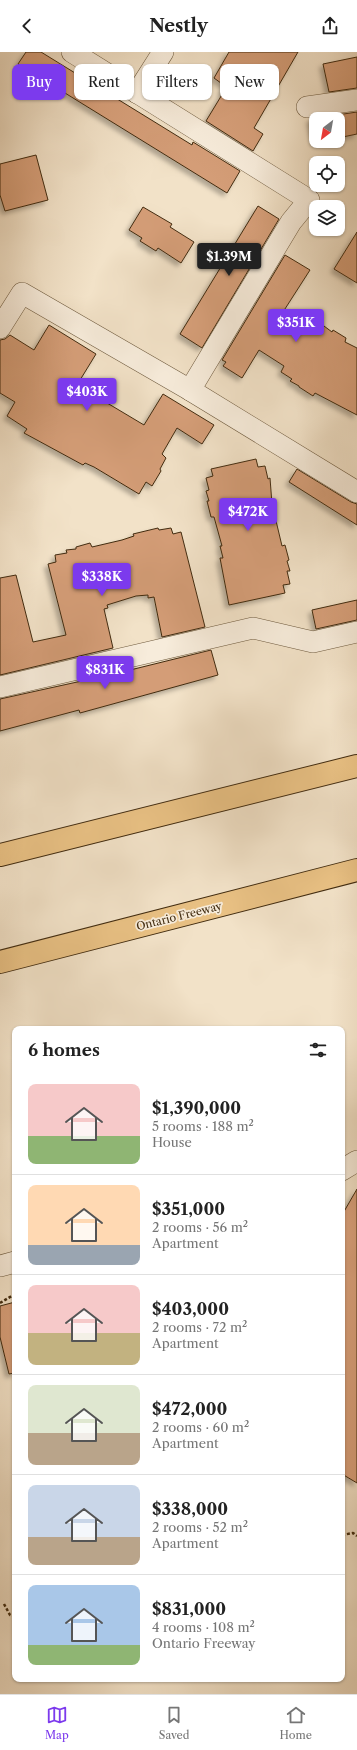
<!DOCTYPE html>
<html lang="en">
<head>
<meta charset="utf-8">
<style>
	body { margin:0; font-family:"Libre Caslon Text",serif; background:#f2f2f2; color:#222; height:100vh; display:flex; flex-direction:column; font-size:15px; white-space:nowrap }
	* { box-sizing:border-box; margin:0 }
	p { font-size:13px; color:#767676 }
	.icon { flex:none; width:22px; height:22px; fill:none; stroke:currentColor; stroke-width:2; stroke-linecap:round; stroke-linejoin:round }
	.map { position:relative; flex:1; overflow:hidden }
	.panel { position:absolute; left:12px; top:974px; width:333px; height:656px; display:flex; flex-direction:column; background:#fff; border-radius:8px; box-shadow:0 1px 3px #0004 }
	.panel>* { flex:none }
	.banner { position:absolute; left:12px; top:12px; width:333px; height:36px; display:flex; gap:8px }
	.needle { width:26px; rotate:211deg }
	.tools { position:absolute; left:309px; top:60px; display:grid; gap:8px }
	.tools a { display:grid; place-items:center; width:36px; height:36px; border-radius:8px; background:#fff; box-shadow:0 1px 3px #0004; font-size:20px }
	.price { position:absolute; translate:-50% -34px; padding:0 9px; border-radius:4px; background:#7c3aed; color:#fff; font-size:13px; line-height:26px; filter:drop-shadow(0 1px 2px #0008) }
	.price::after { content:''; position:absolute; left:50%; top:24px; width:12px; height:9px; margin-left:-6px; background:inherit; clip-path:polygon(0 0,100% 0,50% 100%) }
	.price.selected { background:#222; color:#fff }
	ul { padding:0; list-style:none }
	li { display:flex; align-items:center; gap:12px; height:100px; padding:0 16px }
	li+li { border-top:1px solid #e0e0e0 }
	li span { display:grid; place-items:center; flex:none; width:112px; height:80px; border-radius:8px; color:#555 }
	li>.icon { margin-inline-start:auto }
	span .icon { width:48px; height:48px; fill:#fffc; stroke-width:1 }
	li b { font-size:17px }
	h2 { display:flex; justify-content:space-between; align-items:center; height:48px; padding:0 16px; font-size:17px }
	.chip { padding:0 14px; border-radius:8px; background:#fff; box-shadow:0 1px 3px #0004; font-size:14px; line-height:36px }
	.chip.selected { background:#7c3aed; color:#fff }
	header { display:flex; justify-content:space-between; align-items:center; height:52px; padding:0 16px; background:#fff; font-size:18px; font-weight:700 }
	.dock { display:flex; justify-content:space-around; align-items:center; height:56px; border-top:1px solid #e0e0e0; background:#fff; font-size:11px; color:#767676 }
	.dock a { display:grid; justify-items:center; gap:2px }
	.dock .selected { color:#7c3aed }
	.map>svg:first-child { display:block }
</style>
</head>
<body>
<header><svg class="icon" aria-label="back" viewBox="0 0 24 24"><path d="M15 5l-7 7 7 7"/></svg>Nestly<svg class="icon" aria-label="share" viewBox="0 0 24 24"><path d="M12 15V3M7 8l5-5 5 5M5 13v7h14v-7"/></svg></header>
<div class="map">
<svg width="357" height="1642" viewBox="0 0 357 1642">
	<defs>
		<filter id="shadow"><feDropShadow dx="-3.5" dy="3.5" stdDeviation="2" flood-color="#0004"/></filter>
	</defs>
	<rect width="100%" height="100%" fill="#f2e2c8"/>
	<filter id="stains"><feTurbulence type="fractalNoise" baseFrequency=".005" numOctaves="4"/><feColorMatrix values="0 0 0 0 .2 0 0 0 0 .09 0 0 0 0 .02 0 0 0 .5 -.17"/></filter>
	<radialGradient id="worn" r=".72"><stop offset=".6" stop-color="#630" stop-opacity="0"/><stop offset="1" stop-color="#630" stop-opacity=".3"/></radialGradient>
	<g fill="#d49d77" stroke="#422c10" filter="url(#shadow)">
		<path d="M26 0H41L192 93 193 90 240 119 227 141 18 12Z"/>
		<path d="M229 0H298L254 76 263 82 253 99 206 69 223 41 221 40 225 34 214 26Z"/>
		<path d="M357 5V36L329 40 323 12Z"/>
		<path d="M357 60V82L338 86V67H316V89H322L315 90 310 67Z"/>
		<path d="M36 103 48 148 5 159 0 143V112Z"/>
		<path d="M258 154 279 167 202 296 180 282Z"/>
		<path d="M143 155 172 172 170 175 194 190 181 211 158 196 156 199 140 189 142 186 129 178Z"/>
		<path d="M357 180V231L334 217Z"/>
		<path d="M285 203 310 218 283 260 308 275 312 269 323 276 324 274 332 280 333 278 346 286 345 290 357 296V363L315 341 313 344 299 335V334L290 329 292 327 281 320 284 314 259 298 242 326 223 314 226 310 222 308Z"/>
		<path d="M49 273 96 302 77 333 144 373 163 342 214 373 202 392 177 376 162 402 166 406 160 417 161 419 152 434 146 430 139 442 94 415 85 411 83 413 24 381 27 377 7 364 15 350 0 341V288L5 287 10 283 34 298Z"/>
		<path d="M256 407 258 415 265 414 268 427 270 426 272 452 282 494 285 493 289 508 287 509 290 519H287L290 532 283 533 285 541 229 553 220 506H223L220 494H222L214 465H211L207 449H209L206 439 209 438 206 426 213 424 211 417Z"/>
		<path d="M297 417 351 450 357 452V473L289 430Z"/>
		<path d="M158 476 159 478 171 476 173 482 181 480 205 575 162 585 154 545 148 546V543L136 544 107 553 108 556 104 557 113 596 0 623V526L16 523 33 590 66 583 48 512 56 510 55 503 67 501 66 498 76 497V495L90 491 92 495 122 488 134 484 133 482Z"/>
		<path d="M357 548V568L316 577 312 558Z"/>
		<path d="M211 598 218 623 80 661 79 658 0 679V647L118 621Z"/>
		<path d="M357 1137V1431L342 1422V1163Z"/>
		<path d="M15 1250V1321L9 1322 0 1285V1254Z"/>
	</g>
	<g fill="none" stroke-linecap="round" stroke-linejoin="round">
		<g stroke="#6e5a3e" stroke-width="22">
			<g id="minor">
				<path d="M72 0 309 148 291 170 190 338"/>
				<path d="M137 41 163 0"/>
				<path d="M307 55 357 48"/>
				<path d="M0 276 22 241 190 338 357 440"/>
				<path d="M0 635 253 576 313 590 357 580"/>
				<path d="M342 1118 357 1109"/>
				<path d="M0 1214 15 1210"/>
			</g>
		</g>
		<g stroke="#422c10" stroke-width="24">
			<g id="highway">
				<path d="M0 803 357 714"/>
				<path d="M0 910 357 818"/>
			</g>
		</g>
		<g stroke="#422c10" stroke-width="2.5" stroke-dasharray="3 2" stroke-linecap="butt">
			<path d="M0 1251 15 1242"/>
			<path d="M342 1483 353 1481 357 1484"/>
			<path d="M4 1552 10 1563 15 1565"/>
		</g>
		<use href="#minor" stroke="#f7ecdb" stroke-width="21"/>
		<use href="#highway" stroke="#e9c184" stroke-width="22"/>
	</g>
	<g text-anchor="middle" dominant-baseline="central" stroke-width="3.5" stroke-linejoin="round" paint-order="stroke">
		<g font-size="11" fill="#422c10" stroke="#f7ecdb">
			<text transform="translate(179 864) rotate(-14)">Ontario Freeway</text>
		</g>
	</g>
	<rect width="100%" height="100%" filter="url(#stains)"/>
	<rect width="100%" height="100%" fill="url(#worn)"/>
</svg>
<div class="tools">
<a><svg class="needle" viewBox="-14 -14 28 28"><path d="M0-13l5 13h-10z" fill="#e53935"/><path d="M0 13l5-13h-10z" fill="#767676"/></svg></a>
<a><svg class="icon" aria-label="locate" viewBox="0 0 24 24"><circle cx="12" cy="12" r="6"/><path d="M12 2v4M12 18v4M2 12h4M18 12h4"/></svg></a>
<a><svg class="icon" aria-label="layers" viewBox="0 0 24 24"><path d="M12 4l9 5-9 5-9-5zM3 14l9 5 9-5"/></svg></a>
</div>
<b class="price selected" style="left:229px;top:225px">$1.39M</b>
<b class="price" style="left:296px;top:291px">$351K</b>
<b class="price" style="left:87px;top:360px">$403K</b>
<b class="price" style="left:248px;top:480px">$472K</b>
<b class="price" style="left:102px;top:545px">$338K</b>
<b class="price" style="left:105px;top:638px">$831K</b>
<div class="banner">
<a class="chip selected">Buy</a>
<a class="chip">Rent</a>
<a class="chip">Filters</a>
<a class="chip">New</a>
</div>
<section class="panel">
<h2>6 homes<svg class="icon" aria-label="filters" viewBox="0 0 24 24"><path d="M4 7h16M4 17h16"/><circle cx="9" cy="7" r="2"/><circle cx="15" cy="17" r="2"/></svg></h2>
<ul>
<li><span style="background:linear-gradient(#f6c9c9 65%,#8fb573 0)"><svg class="icon" aria-label="home" viewBox="0 0 24 24"><path d="M3 11l9-7 9 7M6 9v11h12V9"/></svg></span><div><b>$1,390,000</b><p>5 rooms · 188 m²</p><p>House</p></div></li>
<li><span style="background:linear-gradient(#ffd9b3 75%,#9aa5b1 0)"><svg class="icon" aria-label="home" viewBox="0 0 24 24"><path d="M3 11l9-7 9 7M6 9v11h12V9"/></svg></span><div><b>$351,000</b><p>2 rooms · 56 m²</p><p>Apartment</p></div></li>
<li><span style="background:linear-gradient(#f6c9c9 60%,#c2b280 0)"><svg class="icon" aria-label="home" viewBox="0 0 24 24"><path d="M3 11l9-7 9 7M6 9v11h12V9"/></svg></span><div><b>$403,000</b><p>2 rooms · 72 m²</p><p>Apartment</p></div></li>
<li><span style="background:linear-gradient(#dfe7d0 60%,#b9a48a 0)"><svg class="icon" aria-label="home" viewBox="0 0 24 24"><path d="M3 11l9-7 9 7M6 9v11h12V9"/></svg></span><div><b>$472,000</b><p>2 rooms · 60 m²</p><p>Apartment</p></div></li>
<li><span style="background:linear-gradient(#c9d6e8 65%,#b9a48a 0)"><svg class="icon" aria-label="home" viewBox="0 0 24 24"><path d="M3 11l9-7 9 7M6 9v11h12V9"/></svg></span><div><b>$338,000</b><p>2 rooms · 52 m²</p><p>Apartment</p></div></li>
<li><span style="background:linear-gradient(#a9c7e8 75%,#8fb573 0)"><svg class="icon" aria-label="home" viewBox="0 0 24 24"><path d="M3 11l9-7 9 7M6 9v11h12V9"/></svg></span><div><b>$831,000</b><p>4 rooms · 108 m²</p><p>Ontario Freeway</p></div></li>
</ul>
</section>
</div>
<nav class="dock">
<a class="selected"><svg class="icon" aria-label="map" viewBox="0 0 24 24"><path d="M3 6l6-2 6 2 6-2v14l-6 2-6-2-6 2zM9 4v14M15 6v14"/></svg>Map</a>
<a><svg class="icon" aria-label="saved" viewBox="0 0 24 24"><path d="M7 4h10v16l-5-4-5 4z"/></svg>Saved</a>
<a><svg class="icon" aria-label="home" viewBox="0 0 24 24"><path d="M3 11l9-7 9 7M6 9v11h12V9"/></svg>Home</a>
</nav>
</body>
</html>
